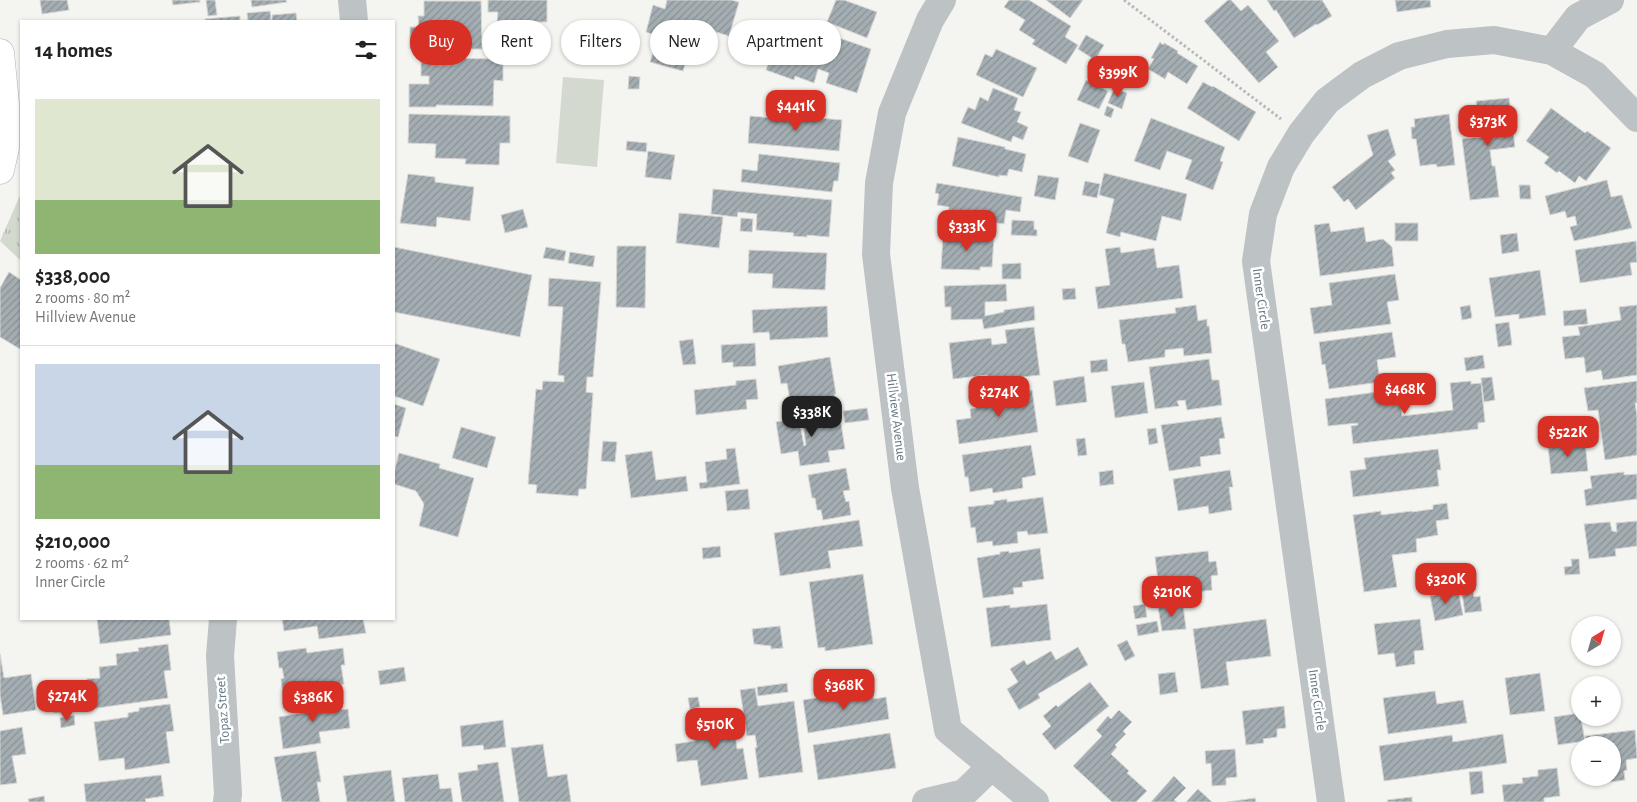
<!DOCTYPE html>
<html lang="en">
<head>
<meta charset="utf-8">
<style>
	body { margin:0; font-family:"Alegreya Sans",sans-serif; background:#f6f6f6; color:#222; height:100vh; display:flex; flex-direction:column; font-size:19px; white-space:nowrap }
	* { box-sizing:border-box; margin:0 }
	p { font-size:16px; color:#767676 }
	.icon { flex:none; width:28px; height:28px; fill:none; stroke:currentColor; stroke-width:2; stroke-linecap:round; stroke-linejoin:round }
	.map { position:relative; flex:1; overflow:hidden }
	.panel { position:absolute; left:20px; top:20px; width:375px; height:600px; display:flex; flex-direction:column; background:#fff; border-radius:0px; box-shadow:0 1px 4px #0004 }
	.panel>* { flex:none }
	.banner { position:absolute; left:410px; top:20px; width:475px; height:45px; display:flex; gap:10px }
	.needle { width:32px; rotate:37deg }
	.controls { position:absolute; left:1571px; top:616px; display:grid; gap:10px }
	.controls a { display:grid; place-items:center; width:50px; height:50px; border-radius:50%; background:#fff; box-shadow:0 1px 4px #0004; font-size:25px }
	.price { position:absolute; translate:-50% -42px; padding:0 11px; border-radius:10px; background:#d93025; color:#fff; font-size:16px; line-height:32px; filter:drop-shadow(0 1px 2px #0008) }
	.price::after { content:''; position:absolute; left:50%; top:30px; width:15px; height:11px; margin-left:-8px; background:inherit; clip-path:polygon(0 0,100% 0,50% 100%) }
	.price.active { background:#222; color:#fff }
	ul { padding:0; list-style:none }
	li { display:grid; align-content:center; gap:10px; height:265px; padding:0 15px }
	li+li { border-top:1px solid #e0e0e0 }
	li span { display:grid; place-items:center; height:155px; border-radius:0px; color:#555 }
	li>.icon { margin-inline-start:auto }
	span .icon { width:90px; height:90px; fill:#fffc; stroke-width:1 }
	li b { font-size:21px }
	h2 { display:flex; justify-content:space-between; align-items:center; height:60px; padding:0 15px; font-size:21px }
	.pill { padding:0 18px; border-radius:22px; background:#fff; box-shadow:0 1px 4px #0004; font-size:18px; line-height:45px }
	.pill.active { background:#d93025; color:#fff }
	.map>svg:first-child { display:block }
</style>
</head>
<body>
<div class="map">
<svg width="1637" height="802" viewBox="0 0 1637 802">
	<defs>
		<pattern id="grass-tufts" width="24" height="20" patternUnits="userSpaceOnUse" patternTransform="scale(1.25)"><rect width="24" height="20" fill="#d4d9cf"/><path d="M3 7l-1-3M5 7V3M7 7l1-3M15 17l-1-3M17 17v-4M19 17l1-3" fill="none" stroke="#b0b5ad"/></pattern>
		<pattern id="building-hatch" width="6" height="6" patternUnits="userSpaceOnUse" patternTransform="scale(1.25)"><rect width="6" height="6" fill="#a4aeb2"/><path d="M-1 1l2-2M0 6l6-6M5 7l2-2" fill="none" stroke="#899296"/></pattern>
	</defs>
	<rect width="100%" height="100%" fill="#f4f4f0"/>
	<path fill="url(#grass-tufts)" d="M21 193V261L0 241Z"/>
	<path fill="#d4d9cf" d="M563 77 604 80 597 167 556 163Z"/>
	<g fill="url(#building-hatch)" stroke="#d6d5d3">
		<path d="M40 0H67L69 10 42 14Z"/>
		<path d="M172 0H200V2L173 5Z"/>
		<path d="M206 0H215L217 15 208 16Z"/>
		<path d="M251 0H286L287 2 252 7Z"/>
		<path d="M488 0H547V22H497L498 12H488Z"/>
		<path d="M667 0H731L739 2 729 36 694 25 690 41H692L683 71 650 62 658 36 646 32 653 5 665 9Z"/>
		<path d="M836 0H844L877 12 867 38 827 22Z"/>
		<path d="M1009 0H1029L1071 26 1065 37 1078 45 1066 64 1032 44 1035 40 1019 30 1025 20 1004 7Z"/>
		<path d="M1046 0H1083L1070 18Z"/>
		<path d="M1228 0H1231L1241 11 1248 5 1279 41 1266 52 1278 67 1259 83 1204 21Z"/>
		<path d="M1267 0H1322L1332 16 1317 25 1316 24 1294 38 1276 10 1274 11Z"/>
		<path d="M1395 0H1430L1431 7 1397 12Z"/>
		<path d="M424 1H481L482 49H410V27H419L418 16H424Z"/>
		<path d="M270 11 271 21H248L247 13Z"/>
		<path d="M296 13 297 21H272V15Z"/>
		<path d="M240 16V21H205V19Z"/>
		<path d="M780 29 821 44 825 33 871 49 857 93 826 83 829 73 818 69 814 83 795 76 794 80 766 70Z"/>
		<path d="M1086 35 1104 45 1095 60 1078 49Z"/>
		<path d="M1160 42 1163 45 1164 43 1178 51 1177 53 1198 66 1187 84 1168 72 1165 79 1148 69 1154 59 1151 58Z"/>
		<path d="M996 49 1037 68 1023 97 976 75 985 54 992 57Z"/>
		<path d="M421 58 503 59V81L494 80 493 106 436 105V107H409V84H429V76H421Z"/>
		<path d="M629 76 640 77 639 89H628Z"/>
		<path d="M1086 80 1108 91 1099 109 1077 100Z"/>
		<path d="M1203 82 1212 87 1213 86 1256 112 1239 141 1187 108Z"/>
		<path d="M993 88 1018 98 1014 110 1021 112 1017 122 1028 127 1023 140 1013 136 1011 142 961 123 968 107 975 110 980 97 988 101Z"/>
		<path d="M1114 88 1127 93 1122 109 1108 103Z"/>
		<path d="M1509 98 1515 147 1490 150 1492 166H1495L1499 197 1470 200 1462 139 1481 137 1476 101Z"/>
		<path d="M1107 106 1114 109 1111 118 1104 115Z"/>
		<path d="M1551 108 1585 133 1587 131 1611 148 1586 181 1579 176 1575 183 1559 171 1557 173 1544 163 1549 157 1526 141Z"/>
		<path d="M409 114 510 116V143H500L499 165 465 164 466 159 435 158 436 144 408 143Z"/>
		<path d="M1449 114 1455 165 1437 167 1436 164 1420 166 1416 139H1412L1411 127H1415L1414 119Z"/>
		<path d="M784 115 842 120 839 151 748 143 750 116 784 119Z"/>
		<path d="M1151 118 1225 147 1220 161 1223 162 1213 190 1185 179 1192 160 1167 151 1160 170 1134 161Z"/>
		<path d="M1080 123 1100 130 1088 163 1068 156Z"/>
		<path d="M1388 129 1396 155 1388 161 1395 170 1391 173 1395 178 1356 210 1348 199 1344 202 1332 187 1373 155 1367 135Z"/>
		<path d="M958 137 1005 147V149L1026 154 1022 172 1009 169 1007 176 999 175V177L952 166Z"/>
		<path d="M627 141 647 143 646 152 626 150Z"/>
		<path d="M648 151 675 155 671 180 645 177Z"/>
		<path d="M759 154 840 163 838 181H834L832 192 741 182 742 169 757 171Z"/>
		<path d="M1104 173 1187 194 1181 221 1162 216 1156 241 1121 232 1120 237 1106 233 1114 199 1099 195Z"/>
		<path d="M408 174 435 177V182L474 187 470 221 437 217 436 227 400 223Z"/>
		<path d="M1038 175 1059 178 1055 200 1034 196Z"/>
		<path d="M1607 180 1611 197 1622 195 1632 228 1574 241 1570 227 1577 225 1575 216 1567 218 1565 211 1550 215 1545 196Z"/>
		<path d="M1085 181 1100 184 1097 198 1082 195Z"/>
		<path d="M937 183 1022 197 1020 212 1006 210 1004 224 992 222 991 225 948 218 949 207 937 205 939 194 935 193Z"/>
		<path d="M1519 185H1530L1531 199H1520Z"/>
		<path d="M713 189 832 200 829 237 807 235V237L793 236 794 233 756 230 757 214 738 212 737 217 711 214Z"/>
		<path d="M523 209 528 227 505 233 501 215Z"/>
		<path d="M679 213 723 217 719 248 676 243Z"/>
		<path d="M741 218 753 219 752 232 740 231Z"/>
		<path d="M1012 220 1034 221V229L1037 230V236L1011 235Z"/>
		<path d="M1329 223 1331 232 1364 227 1366 242 1383 239 1392 247 1394 266 1320 276 1314 225Z"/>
		<rect x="1395" y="223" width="23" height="18"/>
		<path d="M1517 233 1519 251 1502 254 1500 235Z"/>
		<path d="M943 235 994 237 992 267H980V270L941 269Z"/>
		<path d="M1636 241 1637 262 1630 263 1632 275 1580 283 1575 250Z"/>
		<path d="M617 246H646L645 308 616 307Z"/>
		<path d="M394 247 532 275 520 337 394 312Z"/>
		<path d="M546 247 566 251 564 261 543 258Z"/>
		<path d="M1120 247 1121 253 1154 248 1157 268 1179 265 1183 298 1098 309 1095 287 1110 285 1105 249Z"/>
		<path d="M749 250 827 253 825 290 772 288 773 274 748 273Z"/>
		<path d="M570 252 595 256 593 267 568 263Z"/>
		<path d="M1021 263V279H1002V264Z"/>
		<path d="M1540 270 1546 315 1519 319V314L1495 317 1489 278Z"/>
		<path d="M9 272 21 280V346L20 349 0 337V288Z"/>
		<path d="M1395 274 1399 300 1387 302 1391 324 1314 334 1310 308 1332 305 1329 283Z"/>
		<path d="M549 278 601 282 593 377H587L586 392 593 393 586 489H579L578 496 536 493 537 485 528 484 536 389 542 390 543 381 564 382V376L558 375 563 307 548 306Z"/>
		<path d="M1006 284 1007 301 985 302V316L1004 312V310L1034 306 1035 320 984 329 982 319 951 320V307H945L944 286Z"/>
		<path d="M1075 288 1076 299 1063 300 1062 289Z"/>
		<path d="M1196 305 1198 321 1207 319V326H1209L1212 353 1184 356 1183 348 1165 350V357L1128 362 1125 344H1122L1119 320 1176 313 1175 308Z"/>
		<path d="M1470 305 1472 318 1462 320 1460 307Z"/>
		<path d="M1637 305V375L1603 380 1601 370 1586 373 1584 357 1565 359 1562 337 1580 335 1578 327 1621 320 1619 307Z"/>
		<path d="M827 306 828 337 770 340 769 332 753 333 752 310Z"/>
		<path d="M1586 309 1588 324 1564 326 1563 311Z"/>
		<path d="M1509 322 1512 345 1498 347 1495 324Z"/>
		<path d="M1034 327 1040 375 988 381 987 375 953 379 949 343 991 338 992 345 1007 343 1005 330Z"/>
		<path d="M1392 332 1396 357 1377 360 1380 382 1329 389 1325 364 1322 365 1319 342Z"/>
		<path d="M693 339 696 364 683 365 679 341Z"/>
		<path d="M394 343 440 359 423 406 394 396Z"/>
		<path d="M755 343 756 366 733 367V362L722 363 721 345Z"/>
		<path d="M1483 355 1485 368 1466 371 1464 358Z"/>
		<path d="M830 357 836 394H834L836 405 792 412 787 383 781 384 778 366Z"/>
		<path d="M1107 359 1108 371 1091 373 1090 361Z"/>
		<path d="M1209 359 1212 380H1219L1222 405 1187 410 1185 400 1177 401 1179 406 1155 409 1149 367Z"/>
		<path d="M1084 376 1087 402 1056 406 1053 381Z"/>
		<path d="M1492 377 1495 400 1484 402 1481 378Z"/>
		<path d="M756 379 758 399 746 400 747 409 696 415 694 390 736 385V381Z"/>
		<path d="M1471 381V384L1481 383 1485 422 1478 423V429L1353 444 1351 426 1358 425 1357 423 1328 426 1325 399 1399 389 1402 416 1453 410 1450 383Z"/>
		<path d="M1637 381V403H1635L1637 416V455L1605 460 1598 410 1588 411 1584 388Z"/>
		<path d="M1144 382 1148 413 1115 418 1111 386Z"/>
		<path d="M1032 390 1038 432 959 444 956 420 971 418 970 409 976 408 974 398Z"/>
		<path d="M394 404 406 408 398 437 394 436Z"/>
		<path d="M867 408 869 420 845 423 843 411Z"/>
		<path d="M834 414 835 418 840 417 845 449 828 451 830 462 800 466 798 451 781 454 776 422 799 419 804 446 806 445 802 418Z"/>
		<path d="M1221 417 1225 438 1219 439 1221 454 1200 457 1201 466 1169 471 1161 425Z"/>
		<path d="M461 427 496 437 487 468 452 458Z"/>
		<path d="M1156 428 1158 443 1149 445 1147 429Z"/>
		<path d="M1085 438 1087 455 1078 456 1076 439Z"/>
		<path d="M603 441 617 442 615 462 601 461Z"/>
		<path d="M1585 442 1588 471 1551 474 1548 446Z"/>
		<path d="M1031 445 1036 475 1022 478 1023 488 993 493 992 488 970 492 968 477H965L962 455Z"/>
		<path d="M735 448 740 484 700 489 699 483 707 482 705 462 727 459 726 449Z"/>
		<path d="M1438 449 1441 470H1437L1439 486 1353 497 1350 471 1366 469 1364 458Z"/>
		<path d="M652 451 656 480 686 476 688 491 631 498 625 455Z"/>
		<path d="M399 453 440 464 439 468 474 478 458 537 419 526 424 504 416 491 394 484V473Z"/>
		<path d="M846 468 850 490 843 491 846 502 849 501 851 515 823 520 821 510H817L815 498H812L808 475Z"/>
		<path d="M1113 470 1114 484 1100 486 1099 472Z"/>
		<path d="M1230 470 1233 487H1229L1232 510 1209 514 1208 506 1178 511 1173 479Z"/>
		<path d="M1624 472V475L1637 474V499L1586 506 1584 490 1592 488 1590 476Z"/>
		<path d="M748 489 750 509 727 511 725 491Z"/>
		<path d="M1043 497 1048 533 1028 535 1027 531 1017 532 1018 543 993 546 992 541 977 543 975 527 971 528 968 507 994 504V501L1007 499V502Z"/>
		<path d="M1447 503 1449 519 1436 521 1438 535 1416 539 1417 552 1392 555 1397 587 1364 592 1353 515 1381 511V515L1412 511V512L1433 509V505Z"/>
		<path d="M859 520 863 546 828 551 831 568 780 576 774 533Z"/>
		<path d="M1637 521V546L1615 549 1616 556 1589 559 1584 524 1610 522 1612 531 1617 532 1616 523Z"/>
		<path d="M720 546 721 557 703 559 702 548Z"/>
		<path d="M1040 548 1044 579 1022 582 1023 587 1013 588 1014 594 983 598 977 558 1000 554V552L1009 551V553Z"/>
		<path d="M1208 551 1209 562 1216 561 1218 575 1211 576 1212 590 1188 593V597L1176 599V595L1160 597 1155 557Z"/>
		<path d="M1571 559H1579L1580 574 1565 575 1564 567 1572 566Z"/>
		<path d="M863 574 873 644 825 651V647L818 648 809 582Z"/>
		<path d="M1458 590 1463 615 1435 621 1430 596Z"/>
		<path d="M1473 592 1474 597 1480 596 1482 611 1465 613 1462 593Z"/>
		<path d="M1047 604 1051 640 991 647 986 608 1010 605V608Z"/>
		<path d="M1145 604 1147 617 1135 619 1133 606Z"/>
		<path d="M1183 604 1186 629 1162 631 1158 607Z"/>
		<path d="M97 619H169L171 635 100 644Z"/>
		<path d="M282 619H363L366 633 319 639 317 626 284 631Z"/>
		<path d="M1266 619 1271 656 1226 662 1229 685 1201 689 1193 629Z"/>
		<path d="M1420 619 1424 650 1414 651 1415 664 1396 667 1394 653 1378 655 1374 624Z"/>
		<path d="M1157 621 1159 632 1138 636 1136 625Z"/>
		<path d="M780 626 783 648 771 649V646L754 644 752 629Z"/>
		<path d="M1127 640 1135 656 1125 661 1117 645Z"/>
		<path d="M168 644 171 670 164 671 168 698 90 709 87 679 100 678 99 667 117 665 116 654 139 651 138 648Z"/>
		<path d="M1078 647 1088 665 1038 694 1040 698 1019 710 1007 689 1018 682 1010 669 1024 660 1027 665 1051 651 1056 660Z"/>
		<path d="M306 648 307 653 343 648 345 665H341L344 684 326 686 327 690 283 696 281 679 284 678 282 668H279L277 652Z"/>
		<path d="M0 654 4 678 31 674 36 710 3 715 0 695Z"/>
		<path d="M404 667 406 681 380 685 378 671Z"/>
		<path d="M1175 672 1178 692 1160 695 1158 674Z"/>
		<path d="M1540 673 1545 711 1510 715 1505 678Z"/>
		<path d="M869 674 871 688 848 691 846 677Z"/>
		<path d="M1090 682 1109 706 1055 750 1042 734 1051 726 1043 716 1056 705 1058 707Z"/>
		<path d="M787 683 788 692 758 696 757 687Z"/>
		<path d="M755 688 758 706 794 701 803 772 759 778 755 748 757 747 755 735 747 736 740 690Z"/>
		<path d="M872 689 874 699 886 697 889 719 808 733 803 700Z"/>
		<path d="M1435 691 1437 704 1463 700 1467 723 1388 734 1383 698Z"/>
		<path d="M336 696 338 710 348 709 350 728 319 732 321 743 283 749 279 717 301 713V710L312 708 311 700Z"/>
		<path d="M66 697 68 711 54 713 52 699Z"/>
		<path d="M698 697 700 707 690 709 688 698Z"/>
		<path d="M170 704 174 731 166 732 170 763 125 770 124 758 99 761 94 722 128 717V713L139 711V708Z"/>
		<path d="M1284 706 1286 728 1277 729V737L1263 739 1264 743 1246 745 1242 711Z"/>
		<path d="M1119 710 1132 722 1123 731 1126 734 1115 745 1117 747 1111 754 1129 771 1127 773 1147 791 1136 802H1112L1073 766 1102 736 1096 730 1108 716 1111 719Z"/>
		<path d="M732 711 737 749 743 748 748 779 701 786 697 760 677 762 675 744 695 741 692 716Z"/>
		<path d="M1580 713 1585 741 1558 745 1554 717Z"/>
		<path d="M74 715 75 725 61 728 60 718Z"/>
		<path d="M503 720 506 747 484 750 483 745 462 747 460 726Z"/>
		<path d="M22 727 26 754 12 756 17 783 0 785V731Z"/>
		<path d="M1635 730 1637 758 1626 760 1627 770 1624 771 1625 780 1595 784 1594 778H1612V745H1586L1585 736Z"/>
		<path d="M890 733 896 768 818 780 813 745Z"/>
		<path d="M1503 734 1507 763 1384 781 1379 746 1452 735 1453 742Z"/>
		<path d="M543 744 548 777 567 774 571 802H519L511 748Z"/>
		<path d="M1235 749 1237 777 1226 778V785L1212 786 1211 763 1206 764 1205 751Z"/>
		<path d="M316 751 321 782H317L320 802H282L274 757Z"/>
		<path d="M498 762 504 802H462L458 773 478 770 477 765Z"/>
		<path d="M1557 768 1560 796 1544 798V802H1504L1502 785 1523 783 1522 778 1538 776V770Z"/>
		<path d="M391 770 395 802H347L343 776Z"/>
		<path d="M1482 771 1484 793 1471 795 1469 772Z"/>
		<path d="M438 774 440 789 451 788 453 802H405L402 778Z"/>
		<path d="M161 775 164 796 145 799 146 802H86L84 784Z"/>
		<path d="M1174 776 1186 788 1174 800 1177 802H1151Z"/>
		<path d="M1198 789 1212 802H1186Z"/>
		<path d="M44 796 45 802H29L28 799Z"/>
		<path d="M1412 797V802H1388L1387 800Z"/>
		<path d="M1255 798 1256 802H1227Z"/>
	</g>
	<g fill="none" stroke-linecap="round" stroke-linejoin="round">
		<g stroke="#afb6b9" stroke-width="29">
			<path id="secondary" d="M0 53 5 103V148L0 170"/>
		</g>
		<path stroke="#b7babc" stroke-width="3" stroke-dasharray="2.5 2.5" stroke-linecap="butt" d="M1124 0 1281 119"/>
		<g stroke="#bdc2c5" stroke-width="28">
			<path d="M352 0 354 21"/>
			<path d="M942 0 930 20 892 113 879 183 876 254 905 488 948 730 1035 802"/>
			<path d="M1552 51 1578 17 1610 0"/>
			<path d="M223 619 220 656 228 794 227 802"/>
			<path d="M926 802 964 793 992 766"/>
			<path d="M1331 802 1256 261 1263 214 1281 167 1301 134 1327 101 1362 75 1399 56 1447 44 1494 40 1552 51 1595 75 1637 118"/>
		</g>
		<use href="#secondary" stroke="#fff" stroke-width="28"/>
	</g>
	<g text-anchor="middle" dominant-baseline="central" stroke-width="5" stroke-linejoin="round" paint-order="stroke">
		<g font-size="14" fill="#637882" stroke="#fff">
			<text transform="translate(1261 299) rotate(82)">Inner Circle</text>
			<text transform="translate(896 417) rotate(83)">Hillview Avenue</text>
			<text transform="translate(1317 700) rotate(82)">Inner Circle</text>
			<text transform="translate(223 710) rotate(-94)">Topaz Street</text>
		</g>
	</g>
</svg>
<div class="controls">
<a><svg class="needle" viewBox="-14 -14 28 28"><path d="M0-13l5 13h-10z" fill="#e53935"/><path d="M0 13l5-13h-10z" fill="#767676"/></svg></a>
<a>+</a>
<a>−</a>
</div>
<b class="price" style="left:1118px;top:98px">$399K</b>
<b class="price" style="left:796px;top:132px">$441K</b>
<b class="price" style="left:1488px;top:147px">$373K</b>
<b class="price" style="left:967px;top:252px">$333K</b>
<b class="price" style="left:1405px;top:415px">$468K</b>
<b class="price" style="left:999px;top:418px">$274K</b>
<b class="price active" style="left:812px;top:438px">$338K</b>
<b class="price" style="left:1568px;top:458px">$522K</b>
<b class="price" style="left:1446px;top:605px">$320K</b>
<b class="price" style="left:1172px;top:618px">$210K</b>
<b class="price" style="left:844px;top:711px">$368K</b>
<b class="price" style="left:67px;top:722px">$274K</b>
<b class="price" style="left:313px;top:723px">$386K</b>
<b class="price" style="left:715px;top:750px">$510K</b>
<div class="banner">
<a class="pill active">Buy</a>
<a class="pill">Rent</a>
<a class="pill">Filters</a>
<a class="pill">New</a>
<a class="pill">Apartment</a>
</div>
<section class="panel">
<h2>14 homes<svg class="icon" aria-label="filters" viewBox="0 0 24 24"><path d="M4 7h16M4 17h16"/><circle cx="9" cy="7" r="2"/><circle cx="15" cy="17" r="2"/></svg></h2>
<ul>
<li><span style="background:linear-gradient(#dfe7d0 65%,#8fb573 0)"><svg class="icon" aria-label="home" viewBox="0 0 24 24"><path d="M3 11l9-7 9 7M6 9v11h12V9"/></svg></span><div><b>$338,000</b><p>2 rooms · 80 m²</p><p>Hillview Avenue</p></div></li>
<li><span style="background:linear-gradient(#c9d6e8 65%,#8fb573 0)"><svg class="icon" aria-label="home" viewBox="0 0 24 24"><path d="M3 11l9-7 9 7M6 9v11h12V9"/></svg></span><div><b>$210,000</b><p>2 rooms · 62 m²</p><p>Inner Circle</p></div></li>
</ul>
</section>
</div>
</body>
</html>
